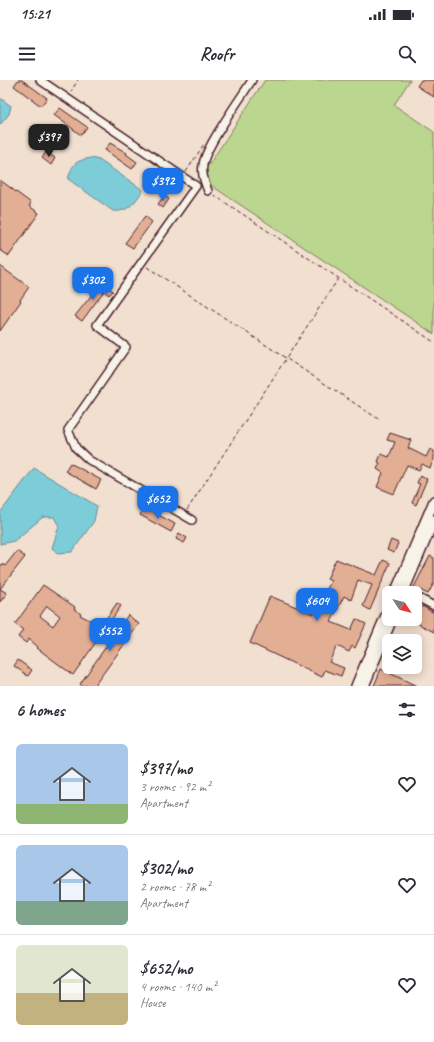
<!DOCTYPE html>
<html lang="en">
<head>
<meta charset="utf-8">
<style>
	body { margin:0; font-family:Caveat,sans-serif; background:#f7f7f7; color:#2b2b33; height:100vh; display:flex; flex-direction:column; font-size:15px; white-space:nowrap }
	* { box-sizing:border-box; margin:0 }
	p { font-size:13px; color:#7c7c81 }
	.icon { flex:none; width:22px; height:22px; fill:none; stroke:currentColor; stroke-width:2; stroke-linecap:round; stroke-linejoin:round }
	.map { position:relative; height:606px; overflow:hidden }
	.drawer { display:flex; flex-direction:column; background:#fff; flex:1 }
	.drawer>* { flex:none }
	.needle { width:26px; rotate:126deg }
	.controls { position:absolute; left:382px; top:506px; display:grid; gap:8px }
	.controls a { display:grid; place-items:center; width:40px; height:40px; border-radius:6px; background:#fff; box-shadow:0 2px 10px #0003; font-size:20px }
	.price { position:absolute; translate:-50% -34px; padding:0 9px; border-radius:8px; background:#1a73e8; color:#fff; font-size:13px; line-height:26px; filter:drop-shadow(0 1px 2px #0008) }
	.price::after { content:''; position:absolute; left:50%; top:24px; width:12px; height:9px; margin-left:-6px; background:inherit; clip-path:polygon(0 0,100% 0,50% 100%) }
	.price.selected { background:#222; color:#fff }
	ul { padding:0; list-style:none }
	li { display:flex; align-items:center; gap:12px; height:100px; padding:0 16px }
	li+li { border-top:1px solid #e1e1e2 }
	li span { display:grid; place-items:center; flex:none; width:112px; height:80px; border-radius:6px; color:#555 }
	li>.icon { margin-inline-start:auto }
	span .icon { width:48px; height:48px; fill:#fffc; stroke-width:1 }
	li b { font-size:17px }
	h2 { display:flex; justify-content:space-between; align-items:center; height:48px; padding:0 16px; font-size:17px }
	.status { display:flex; justify-content:space-between; align-items:center; height:28px; padding:0 20px; background:#fff; direction:ltr }
	.status svg { height:11px; fill:currentColor }
	header { display:flex; justify-content:space-between; align-items:center; height:52px; padding:0 16px; background:#fff; font-size:18px; font-weight:700 }
	.map>svg:first-child { display:block }
</style>
</head>
<body>
<div class="status"><b>15:21</b><svg viewBox="0 0 49 12"><path d="M0 12V9h3v3zM5 12V6h3v6zM10 12V3h3v9zM15 12V0h3v12zM26 1h20v11H26zM47 4h2v5h-2z"/></svg></div>
<header><svg class="icon" aria-label="menu" viewBox="0 0 24 24"><path d="M4 6h16M4 12h16M4 18h16"/></svg>Roofr<svg class="icon" aria-label="search" viewBox="0 0 24 24"><circle cx="10" cy="10" r="6"/><path d="M15 15l6 6"/></svg></header>
<div class="map">
<svg width="434" height="606" viewBox="0 0 434 606">
	<rect width="100%" height="100%" fill="#f1dfcf"/>
	<filter id="ink" filterUnits="userSpaceOnUse"><feTurbulence type="fractalNoise" baseFrequency=".025" numOctaves="2"/><feDisplacementMap in="SourceGraphic" scale="8" xChannelSelector="R" yChannelSelector="G"/><feConvolveMatrix kernelMatrix="1 2 1 2 8 2 1 2 1" color-interpolation-filters="sRGB"/></filter>
	<g filter="url(#ink)">
		<path fill="#bbd78f" stroke="#827b5d" d="M265 0H410L394 25 434 52V254L200 98Z"/>
		<g fill="#7dcdd9" stroke="#698793">
			<path d="M0 18 11 26 9 34 0 45Z"/>
			<path d="M91 78 99 80 143 110C136 121 128 133 113 131L68 99C73 83 75 81 91 78Z"/>
			<path d="M34 388 97 426 94 441 72 472 58 473 52 468 59 446 54 437H43L14 461 0 464V433Z"/>
		</g>
		<g fill="#e2af94" stroke="#4a1f2b" fill-rule="evenodd">
			<path d="M18 0H22L47 18 41 26 14 6Z"/>
			<path d="M421 0H434V17L417 6Z"/>
			<path d="M60 28 87 47 81 55 54 35Z"/>
			<path d="M110 63 127 73 126 74 137 82 132 89 105 70Z"/>
			<path d="M46 72 55 78 51 85 42 78Z"/>
			<path d="M0 100 31 123 29 126 39 133 9 176 0 170Z"/>
			<path d="M164 116 169 119 163 128 158 124Z"/>
			<path d="M145 136 152 142 133 168 125 163Z"/>
			<path d="M0 186 29 207 20 220 21 221 0 251Z"/>
			<path d="M102 202 113 211 109 215 104 211 82 241 75 236Z"/>
			<path d="M390 353 411 360 408 368 426 377 430 369 434 371V379L430 388 422 384 419 390 407 385 394 414 377 407 383 393 377 389 380 383 378 382 381 374 389 377 395 362 387 360Z"/>
			<path d="M70 383 101 400 96 409 65 391Z"/>
			<path d="M420 396 427 399 416 425 412 423 420 404 417 403Z"/>
			<path d="M144 427 175 444 171 452 140 435Z"/>
			<path d="M179 453 187 458 184 463 176 459Z"/>
			<path d="M391 460 398 463 394 473 387 470Z"/>
			<path d="M17 471 25 477 0 509 7 513 0 522V487L2 484 5 486Z"/>
			<path d="M430 476 434 478V503L428 514 414 507Z"/>
			<path d="M336 479 376 495 383 480 390 483 370 530 363 526 372 505 358 500 351 520 344 516 331 542 351 550 356 539 366 544 355 568 352 566 349 572 337 566 329 582 344 588 341 596 325 590 322 597 250 563 270 516 313 534 324 510 326 511 331 501 327 499Z"/>
			<path d="M43 505 75 527 74 529 81 534 80 535 101 546 117 523 121 526 73 595 37 568 38 567 29 559 26 563 18 557 23 550 15 544ZM47 526 60 536 53 546 40 536Z"/>
			<path d="M422 526 434 533V552L413 541Z"/>
			<path d="M128 535 139 544 94 606H83L80 604Z"/>
			<path d="M18 580 32 590 28 596 14 586Z"/>
			<path d="M381 589 417 606H374Z"/>
		</g>
		<g fill="none" stroke-linecap="round" stroke-linejoin="round">
			<g stroke="#4a1f2b" stroke-width="10">
				<g id="minor">
					<path d="M40 0 196 106 97 245 126 267 68 350 76 368 89 380 192 440"/>
					<path d="M208 111C205 103 201 94 203 85 205 67 241 18 252 0"/>
					<path d="M415 516 434 526"/>
				</g>
			</g>
			<g stroke="#4a1f2b" stroke-width="12">
				<g id="major">
					<path d="M395 513 434 421"/>
					<path d="M403 513 434 440"/>
					<path d="M356 606 389 528"/>
					<path d="M364 606 392 539"/>
				</g>
			</g>
			<g stroke="#4a1f2b" stroke-width="1" stroke-dasharray="4 3" stroke-linecap="butt">
				<path d="M70 13 78 0"/>
				<path d="M186 92 204 64"/>
				<path d="M214 115 434 262"/>
				<path d="M147 187 380 340"/>
				<path d="M187 430 338 199"/>
			</g>
			<use href="#minor" stroke="#f7f3e8" stroke-width="7"/>
			<use href="#major" stroke="#f7f3e8" stroke-width="9"/>
		</g>
	</g>
</svg>
<div class="controls">
<a><svg class="needle" viewBox="-14 -14 28 28"><path d="M0-13l5 13h-10z" fill="#e53935"/><path d="M0 13l5-13h-10z" fill="#7c7c81"/></svg></a>
<a><svg class="icon" aria-label="layers" viewBox="0 0 24 24"><path d="M12 4l9 5-9 5-9-5zM3 14l9 5 9-5"/></svg></a>
</div>
<b class="price selected" style="left:49px;top:78px">$397</b>
<b class="price" style="left:163px;top:122px">$392</b>
<b class="price" style="left:93px;top:221px">$302</b>
<b class="price" style="left:158px;top:440px">$652</b>
<b class="price" style="left:317px;top:542px">$604</b>
<b class="price" style="left:110px;top:572px">$552</b>
</div>
<section class="drawer">
<h2>6 homes<svg class="icon" aria-label="filters" viewBox="0 0 24 24"><path d="M4 7h16M4 17h16"/><circle cx="9" cy="7" r="2"/><circle cx="15" cy="17" r="2"/></svg></h2>
<ul>
<li><span style="background:linear-gradient(#a9c7e8 75%,#8fb573 0)"><svg class="icon" aria-label="home" viewBox="0 0 24 24"><path d="M3 11l9-7 9 7M6 9v11h12V9"/></svg></span><div><b>$397/mo</b><p>3 rooms · 92 m²</p><p>Apartment</p></div><svg class="icon" aria-label="heart" viewBox="0 0 24 24"><path d="M12 20l-8-8c-3-5 5-10 8-4 3-6 11-1 8 4z"/></svg></li>
<li><span style="background:linear-gradient(#a9c7e8 70%,#7fa58c 0)"><svg class="icon" aria-label="home" viewBox="0 0 24 24"><path d="M3 11l9-7 9 7M6 9v11h12V9"/></svg></span><div><b>$302/mo</b><p>2 rooms · 78 m²</p><p>Apartment</p></div><svg class="icon" aria-label="heart" viewBox="0 0 24 24"><path d="M12 20l-8-8c-3-5 5-10 8-4 3-6 11-1 8 4z"/></svg></li>
<li><span style="background:linear-gradient(#dfe7d0 60%,#c2b280 0)"><svg class="icon" aria-label="home" viewBox="0 0 24 24"><path d="M3 11l9-7 9 7M6 9v11h12V9"/></svg></span><div><b>$652/mo</b><p>4 rooms · 140 m²</p><p>House</p></div><svg class="icon" aria-label="heart" viewBox="0 0 24 24"><path d="M12 20l-8-8c-3-5 5-10 8-4 3-6 11-1 8 4z"/></svg></li>
</ul>
</section>
</body>
</html>
